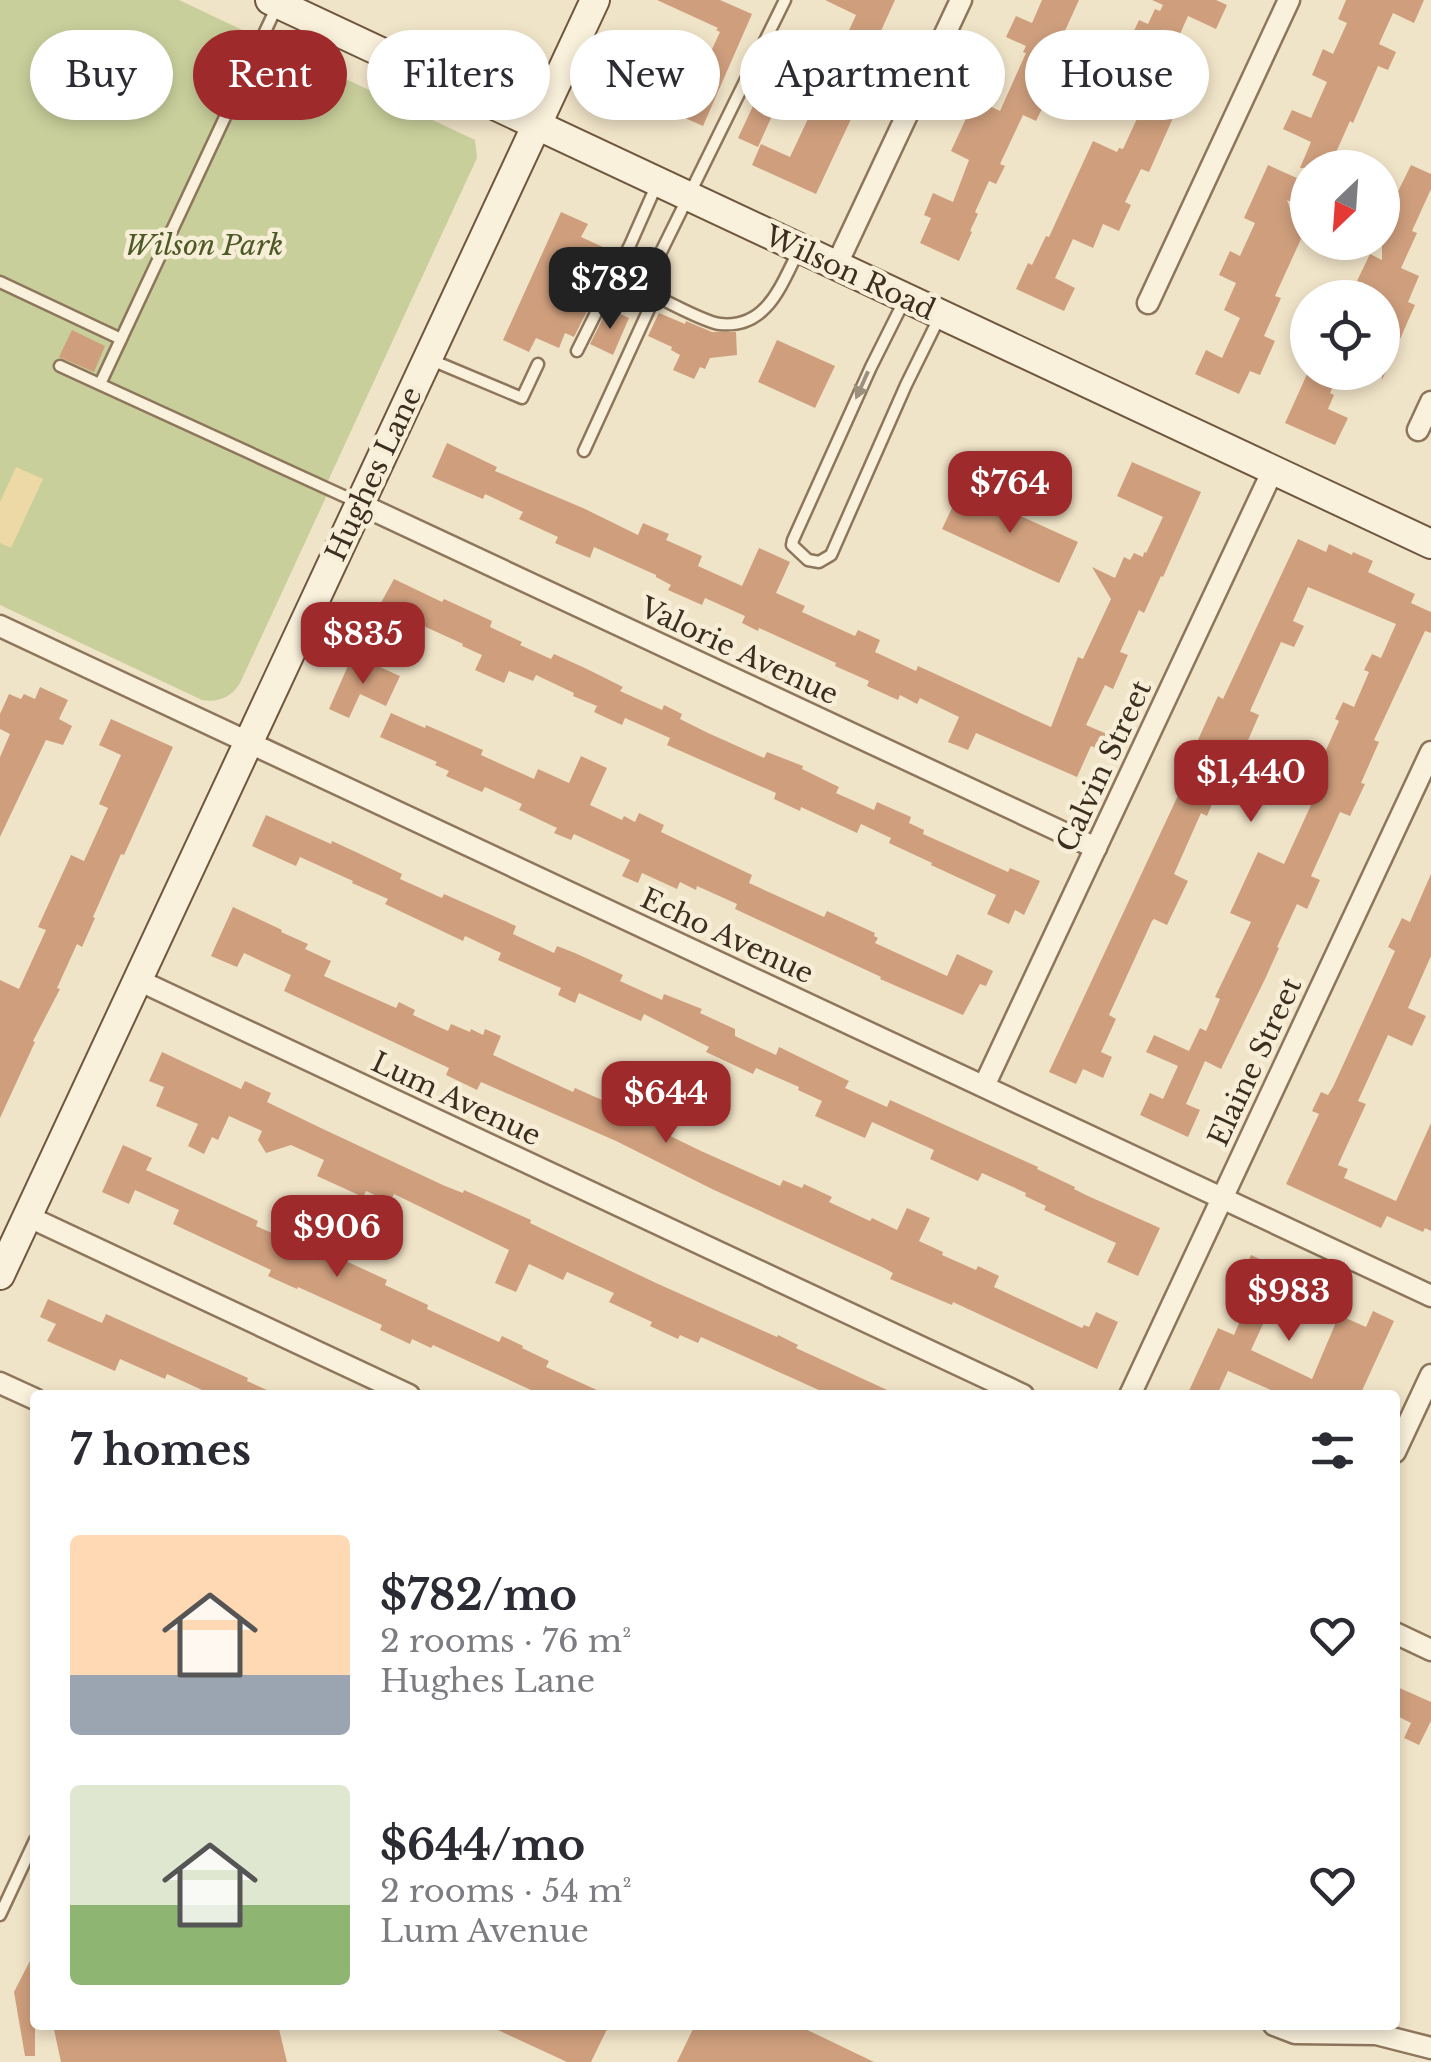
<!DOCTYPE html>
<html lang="en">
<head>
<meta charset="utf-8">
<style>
	body { margin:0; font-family:"Libre Baskerville",serif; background:#f2f2f3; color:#2b2b33; height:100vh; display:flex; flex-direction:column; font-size:38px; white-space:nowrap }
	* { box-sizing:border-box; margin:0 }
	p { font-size:32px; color:#7c7c81 }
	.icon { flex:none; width:55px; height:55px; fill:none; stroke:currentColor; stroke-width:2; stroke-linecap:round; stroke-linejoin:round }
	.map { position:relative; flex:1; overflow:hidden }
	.details { position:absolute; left:30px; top:1390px; width:1370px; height:640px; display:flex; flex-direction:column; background:#fff; border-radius:10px; box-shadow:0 5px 15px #0003 }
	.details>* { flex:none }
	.guide { position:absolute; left:30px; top:30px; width:1372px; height:90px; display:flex; gap:20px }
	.needle { width:65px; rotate:205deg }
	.tools { position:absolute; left:1290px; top:150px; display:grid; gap:20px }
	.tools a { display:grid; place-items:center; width:110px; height:110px; border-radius:50%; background:#fff; box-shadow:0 5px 15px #0003; font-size:50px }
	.price { position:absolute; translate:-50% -85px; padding:0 22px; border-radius:20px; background:#9e2a2b; color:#fff; font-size:32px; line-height:65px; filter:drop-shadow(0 2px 5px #0008) }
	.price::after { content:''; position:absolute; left:50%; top:60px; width:30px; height:22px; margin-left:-15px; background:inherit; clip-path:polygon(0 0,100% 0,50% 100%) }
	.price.active { background:#222; color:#fff }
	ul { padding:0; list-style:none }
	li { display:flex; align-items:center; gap:30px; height:250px; padding:0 40px }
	li span { display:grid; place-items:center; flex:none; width:280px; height:200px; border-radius:10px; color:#555 }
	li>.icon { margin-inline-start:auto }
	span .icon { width:120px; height:120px; fill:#fffc; stroke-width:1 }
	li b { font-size:42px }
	h2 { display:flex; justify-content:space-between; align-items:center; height:120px; padding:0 40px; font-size:42px }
	.tag { padding:0 35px; border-radius:45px; background:#fff; box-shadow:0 5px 15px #0003; font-size:35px; line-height:90px }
	.tag.active { background:#9e2a2b; color:#fff }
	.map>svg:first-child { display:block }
</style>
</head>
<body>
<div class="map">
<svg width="1431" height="2062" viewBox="0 0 1431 2062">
	<rect width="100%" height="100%" fill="#f0e4c8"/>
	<path fill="#c9cf9b" d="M0 0H179L253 35 250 41 260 46 263 40 475 140 477 158 328 481 322 478 316 489 327 495 240 683C232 697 218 703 202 700L0 605Z"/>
	<path fill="#ecd9a5" d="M16 467 43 479 11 548 0 543V502Z"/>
	<g fill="#cf9f7d">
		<path d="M657 0H720L752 14 703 126 658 106 672 76 691 85 699 69 702 71 720 32 716 30 718 28Z"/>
		<path d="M825 0H895L866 64 874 67 865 87 859 84 845 116 851 119 816 194 752 165 761 144 790 157 815 104 784 89 758 147 738 138 768 74 784 81 794 58 829 74 856 15Z"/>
		<path d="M1042 0H1079L1053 57 1065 62 1036 121 1023 115 1000 164 1005 166 996 184 989 181 975 212 978 214 970 231 972 232 959 261 920 243 931 218 924 215 933 193 953 202 969 160 951 151 975 99 1000 111 1026 53 1023 52 1026 46 1006 37 1016 16 1032 23Z"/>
		<path d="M1152 0H1216L1227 5 1216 29 1188 16 1172 52 1197 64 1149 172 1141 169 1125 202 1131 205 1119 231 1103 224 1093 248 1073 239 1055 278 1075 288 1064 311 1016 289 1028 263 1032 265 1046 236 1049 237 1093 141 1117 152 1119 148 1123 149 1141 110 1113 98 1133 54 1125 50 1139 20 1148 24 1155 9 1160 11 1163 5Z"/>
		<path d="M1346 0H1424L1414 23 1393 13 1379 44 1396 52 1388 70 1378 66 1353 123 1350 121 1329 168H1300L1311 142 1283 129 1292 110 1311 118 1327 82 1312 75 1323 49 1333 54 1347 23 1338 19Z"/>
		<path d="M1268 165 1308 183V209L1287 200 1301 239 1275 296 1281 298 1264 336 1275 341 1260 375 1250 371 1239 394 1195 374 1206 350 1222 358 1240 318 1224 310 1236 283 1219 275 1230 251 1240 256 1255 223 1244 218Z"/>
		<path d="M1411 165 1431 174V189L1412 231 1417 233 1401 268 1419 276 1408 302 1415 305 1382 380V298H1366L1370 287 1357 281 1370 254 1382 260V224Z"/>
		<path d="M561 212 588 224 581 237 605 248 583 297 592 301 574 337 565 333 559 348 536 338 529 352 503 340Z"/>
		<path d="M608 308 629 318 613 355 590 344Z"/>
		<path d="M659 313 685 324 686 321 712 332H736L737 355 710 358 705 369 700 367 694 379 673 370 680 355 671 350 672 347 648 336Z"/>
		<path d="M72 330 105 346 94 372 59 357Z"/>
		<path d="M777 340 835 366 815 408 758 382Z"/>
		<path d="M1308 372H1339L1330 393 1334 395 1328 409 1348 418 1335 445 1285 423Z"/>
		<path d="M447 443 497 467 495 471 583 508 638 535 643 523 669 534 666 540 702 556 698 566 742 586 759 548 790 562 776 593 805 606 802 612 855 636 858 630 880 640 875 652 916 671 918 666 1051 727 1078 657 1083 659 1111 599 1092 567 1115 578 1124 557 1130 560 1134 553 1143 557 1144 552 1146 553 1163 517 1117 496 1132 462 1201 492 1163 577 1161 576 1144 613 1139 610 1120 652 1128 655 1113 689 1105 685 1086 725 1107 734 1099 749 1091 746 1077 777 976 733 968 750 948 742 959 717 920 698 917 704 900 695 898 700 867 686 869 681 835 666 836 663 759 628 758 631 742 623 745 616 705 598 702 605 668 590 671 585 656 577V575L594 547 590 558 555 543 558 537 519 519 523 512 485 494 483 499 432 477Z"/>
		<path d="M961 489 1078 542 1059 583 942 529Z"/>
		<path d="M1298 539 1326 552 1329 544 1352 555 1353 552 1373 561 1368 572 1415 594 1411 603 1431 612V633L1425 631 1374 740 1379 742 1361 783 1365 784 1350 816 1340 812 1311 876 1320 880 1307 909 1297 904 1277 947 1279 948 1266 977 1221 1069 1205 1061 1186 1104 1200 1110 1188 1137 1140 1115 1150 1093 1163 1099 1178 1066 1146 1052 1154 1035 1189 1051 1200 1028 1206 1031 1220 999 1215 997 1251 922 1230 913 1258 852 1284 864 1322 781 1314 777 1339 721 1335 719 1343 702 1354 707 1369 672 1364 670 1372 654 1381 658 1396 624 1308 587 1293 621 1304 626 1294 647 1281 642 1250 711 1259 715 1239 761 1231 758 1207 816 1201 813 1174 874 1188 881 1167 925 1154 919 1152 921 1109 1015 1116 1019 1101 1052 1112 1057 1103 1078 1083 1069 1076 1084 1049 1072 1202 744 1197 742 1218 696 1223 699Z"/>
		<path d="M394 579 442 602 444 599 492 621 490 627 522 642 520 645 551 659 554 654 587 669 623 687 620 691 662 710 664 705 682 714 680 719 708 733 764 758 767 752 803 766 802 769 839 787 836 793 874 810 877 802 911 817 909 823 924 830 923 834 1008 872 1010 868 1040 881 1024 915 1015 910 1009 924 987 914 996 895 931 865 932 863 889 843 891 838 861 824 857 833 801 807 800 811 774 799 776 793 667 745 670 738 625 718 622 725 594 712 597 706 573 696 574 693 536 675 533 681 509 671 504 683 475 670 482 655 462 646 463 644 406 618 396 639 364 624 371 608 377 610Z"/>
		<path d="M351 659 371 668 373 664 400 676 386 706 360 694 349 718 329 709Z"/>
		<path d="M40 687 68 700 59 719 72 726 63 745 46 740 0 837V757L10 734 0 729V714L9 694 21 699 24 694 35 699Z"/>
		<path d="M391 713 425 728 426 725 483 750 481 755 534 779 538 769 569 783 581 756 607 768 590 805 622 820 624 816 635 822 639 813 664 825 661 832 752 875 749 883 824 917 827 911 875 933 874 936 878 938 875 943 947 976 957 954 993 971 986 986 980 984 963 1015 880 979 881 977 735 909 737 904 697 886 696 890 680 882 677 889 642 873 638 883 622 876 630 860 574 834 571 840 554 833 557 828 519 810 522 804 485 787 482 792 446 776 449 771 435 765 437 762 380 737Z"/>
		<path d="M111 719 173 747 124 855 121 854 93 917 95 918 82 947 77 944 57 988 60 989 33 1041 35 1042 0 1118V980L19 989 46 930 38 927 71 855 84 861 108 808 99 804 121 755 99 745Z"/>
		<path d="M266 815 331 844 332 841 358 853 402 874 400 879 442 898 444 894 516 926 513 934 554 953 557 946 575 953 623 975 620 981 662 1000 664 994 702 1009 700 1013 735 1029V1036L776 1055 779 1047 849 1081 845 1088 887 1107 890 1100 1038 1167 1037 1169 1075 1187 1074 1189 1088 1196 1160 1228 1138 1276 1107 1262 1116 1243 1044 1210 1046 1206 1025 1196 1026 1193 982 1173 978 1181 930 1159 934 1150 872 1122 865 1138 815 1116 822 1101 798 1090 799 1087 756 1068 753 1074 706 1052 709 1047 644 1014 641 1021 579 993 575 1003 558 995 561 988 498 960 501 953 465 936 463 941 385 904 388 899 352 883 353 881 300 857 296 866 252 846Z"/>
		<path d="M1431 874V956L1408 1008 1426 1016 1412 1046 1388 1035 1358 1101 1366 1104 1338 1165 1348 1169 1344 1178 1396 1201 1431 1123V1231L1425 1228 1423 1232 1387 1216 1381 1228 1286 1184 1319 1114 1312 1111 1321 1092 1328 1095 1333 1087 1395 951 1388 947 1402 918 1410 922Z"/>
		<path d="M233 907 282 930 281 932 308 944 305 949 331 961 324 976 396 1008 399 1002 415 1010 413 1015 448 1031 451 1024 470 1032 471 1029 483 1035 485 1029 501 1036 493 1055 573 1092 575 1088 611 1104 613 1100 632 1108 629 1114 663 1129 662 1132 701 1151 780 1186 783 1180 802 1188 804 1184 832 1197 829 1202 870 1221 872 1218 897 1230 907 1208 930 1218 919 1241 943 1252 942 1255 976 1270 978 1266 999 1276 994 1287 1082 1328 1084 1325 1089 1327 1096 1312 1118 1322 1097 1369 953 1302 952 1305 890 1279 893 1273 882 1267 712 1189 616 1141 481 1082 477 1090 446 1075 449 1068 284 991 291 975 244 953 237 967 211 956Z"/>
		<path d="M162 1052 241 1089 245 1081 271 1093 267 1102 323 1129 445 1186 463 1193 464 1190 531 1220 530 1223 656 1283 777 1337 778 1335 798 1345 796 1348 898 1395H830L701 1337 698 1343 680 1335 678 1339 650 1326 652 1322 609 1302 614 1293 567 1272 563 1280 529 1264 516 1292 495 1283 509 1250 394 1194 390 1202 366 1191 363 1197 317 1176 324 1160 291 1145 266 1153 258 1140 262 1131 229 1116 218 1140 212 1137 204 1154 188 1146 198 1124 156 1106 164 1087 149 1081Z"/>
		<path d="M123 1145 152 1158 146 1170 258 1221 256 1226 311 1250 313 1246 387 1280 385 1285 428 1305 427 1309 499 1342 502 1336 523 1346 522 1348 549 1361 546 1367 608 1395H542L433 1345 431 1348 412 1339 410 1344 380 1330 382 1325 298 1287 297 1289 268 1276 271 1270 173 1224 179 1210 135 1190 129 1204 102 1192Z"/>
		<path d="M1251 1255 1299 1277 1282 1314 1270 1309 1251 1350 1312 1379 1339 1315 1366 1327 1373 1311 1394 1321 1360 1395H1282L1228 1371 1217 1395H1187L1218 1328 1234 1335 1249 1299 1234 1292Z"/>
		<path d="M48 1299 102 1323 106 1314 248 1378 247 1381 278 1395H213L167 1374 165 1379 120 1359 115 1371 47 1341 56 1324 40 1317Z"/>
		<path d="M1395 1686 1431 1702V1721L1419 1745 1404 1738 1411 1723 1395 1715Z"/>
		<path d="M35 1951V2056H25L14 1992Z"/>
		<path d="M53 2025H278L287 2062H61Z"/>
		<path d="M487 2025H609L591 2062H567Z"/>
		<path d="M695 2025H797L874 2062H677Z"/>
	</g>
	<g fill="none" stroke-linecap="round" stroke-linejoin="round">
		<g stroke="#8d765c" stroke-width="15">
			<g id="lane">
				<path d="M0 282 121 339"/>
				<path d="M655 296C671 303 704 322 720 324 767 329 781 285 799 250"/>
				<path d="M905 299 871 367 793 540 792 545 808 560 819 562 831 555 906 385 941 314"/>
				<path d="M577 351 630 245 657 184"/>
				<path d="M429 359 522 398 538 364"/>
				<path d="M60 366 359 503"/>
				<path d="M100 384 278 4"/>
				<path d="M584 451 655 296 648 287 661 252 785 0"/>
				<path d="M0 1915 35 1840"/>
			</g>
		</g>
		<g stroke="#8d765c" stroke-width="25">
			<g id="street">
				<path d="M836 266 961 0"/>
				<path d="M1148 303 1289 0"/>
				<path d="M1418 430 1431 402"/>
				<path d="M360 504 1096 848"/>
				<path d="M0 626 1431 1296"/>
				<path d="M138 980 1023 1395"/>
				<path d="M984 1086 1273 470"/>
				<path d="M27 1216 409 1395"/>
				<path d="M0 1383 35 1399"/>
				<path d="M1130 1395 1431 752"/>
				<path d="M1395 1452 1431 1375"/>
				<path d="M1395 1633 1431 1650"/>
				<path d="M1274 2025 1295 2033 1376 2034 1431 2048"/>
			</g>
		</g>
		<g stroke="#6f573f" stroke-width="32">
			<g id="secondary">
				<path d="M270 0 1431 544"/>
				<path d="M0 1275 595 0"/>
			</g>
		</g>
		<use href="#lane" stroke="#faf1dc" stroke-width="10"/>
		<use href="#street" stroke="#faf1dc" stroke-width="20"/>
		<use href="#secondary" stroke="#faf1dc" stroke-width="28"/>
	</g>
	<defs><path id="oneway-solid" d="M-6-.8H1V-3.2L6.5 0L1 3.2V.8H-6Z" transform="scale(2.5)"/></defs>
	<use fill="#9c907e" href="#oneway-solid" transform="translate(862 385) rotate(114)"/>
	<g text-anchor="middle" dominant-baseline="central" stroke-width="9" stroke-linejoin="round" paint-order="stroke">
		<g font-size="28" font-style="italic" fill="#4d5a26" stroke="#f7eed8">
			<text x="204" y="245">Wilson Park</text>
		</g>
		<g font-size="28" fill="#3d2e20" stroke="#f7eed8">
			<text transform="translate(850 273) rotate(25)">Wilson Road</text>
			<text transform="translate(374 474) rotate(-65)">Hughes Lane</text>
			<text transform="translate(739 651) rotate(25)">Valorie Avenue</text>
			<text transform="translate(1104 766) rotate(-65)">Calvin Street</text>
			<text transform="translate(727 936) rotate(25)">Echo Avenue</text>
			<text transform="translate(1255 1062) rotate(-65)">Elaine Street</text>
			<text transform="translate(456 1099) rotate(25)">Lum Avenue</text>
		</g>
	</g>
</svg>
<div class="tools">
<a><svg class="needle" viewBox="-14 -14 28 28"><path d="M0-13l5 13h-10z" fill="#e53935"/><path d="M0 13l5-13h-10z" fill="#7c7c81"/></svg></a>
<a><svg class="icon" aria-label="locate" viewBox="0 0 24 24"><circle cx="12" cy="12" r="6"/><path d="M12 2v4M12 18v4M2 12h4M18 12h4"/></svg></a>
</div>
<b class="price active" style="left:610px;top:332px">$782</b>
<b class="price" style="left:1010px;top:536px">$764</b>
<b class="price" style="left:363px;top:687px">$835</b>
<b class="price" style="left:1251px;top:825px">$1,440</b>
<b class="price" style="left:666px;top:1146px">$644</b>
<b class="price" style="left:337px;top:1280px">$906</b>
<b class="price" style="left:1289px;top:1344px">$983</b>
<div class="guide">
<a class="tag">Buy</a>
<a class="tag active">Rent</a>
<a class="tag">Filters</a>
<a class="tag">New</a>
<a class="tag">Apartment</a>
<a class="tag">House</a>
</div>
<section class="details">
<h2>7 homes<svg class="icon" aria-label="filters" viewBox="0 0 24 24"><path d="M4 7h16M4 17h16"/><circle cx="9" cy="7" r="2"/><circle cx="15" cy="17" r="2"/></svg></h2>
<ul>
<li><span style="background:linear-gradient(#ffd9b3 70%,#9aa5b1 0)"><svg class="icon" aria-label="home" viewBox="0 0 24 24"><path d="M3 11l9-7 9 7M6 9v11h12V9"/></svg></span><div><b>$782/mo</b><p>2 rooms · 76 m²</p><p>Hughes Lane</p></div><svg class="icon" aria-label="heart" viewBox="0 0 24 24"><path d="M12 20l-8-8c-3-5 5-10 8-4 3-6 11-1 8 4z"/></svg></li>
<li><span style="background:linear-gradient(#dfe7d0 60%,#8fb573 0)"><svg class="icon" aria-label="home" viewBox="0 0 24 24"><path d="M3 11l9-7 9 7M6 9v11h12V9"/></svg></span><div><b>$644/mo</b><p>2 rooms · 54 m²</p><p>Lum Avenue</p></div><svg class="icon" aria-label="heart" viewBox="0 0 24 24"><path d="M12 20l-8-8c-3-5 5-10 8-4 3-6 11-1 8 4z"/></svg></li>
</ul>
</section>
</div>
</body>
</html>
